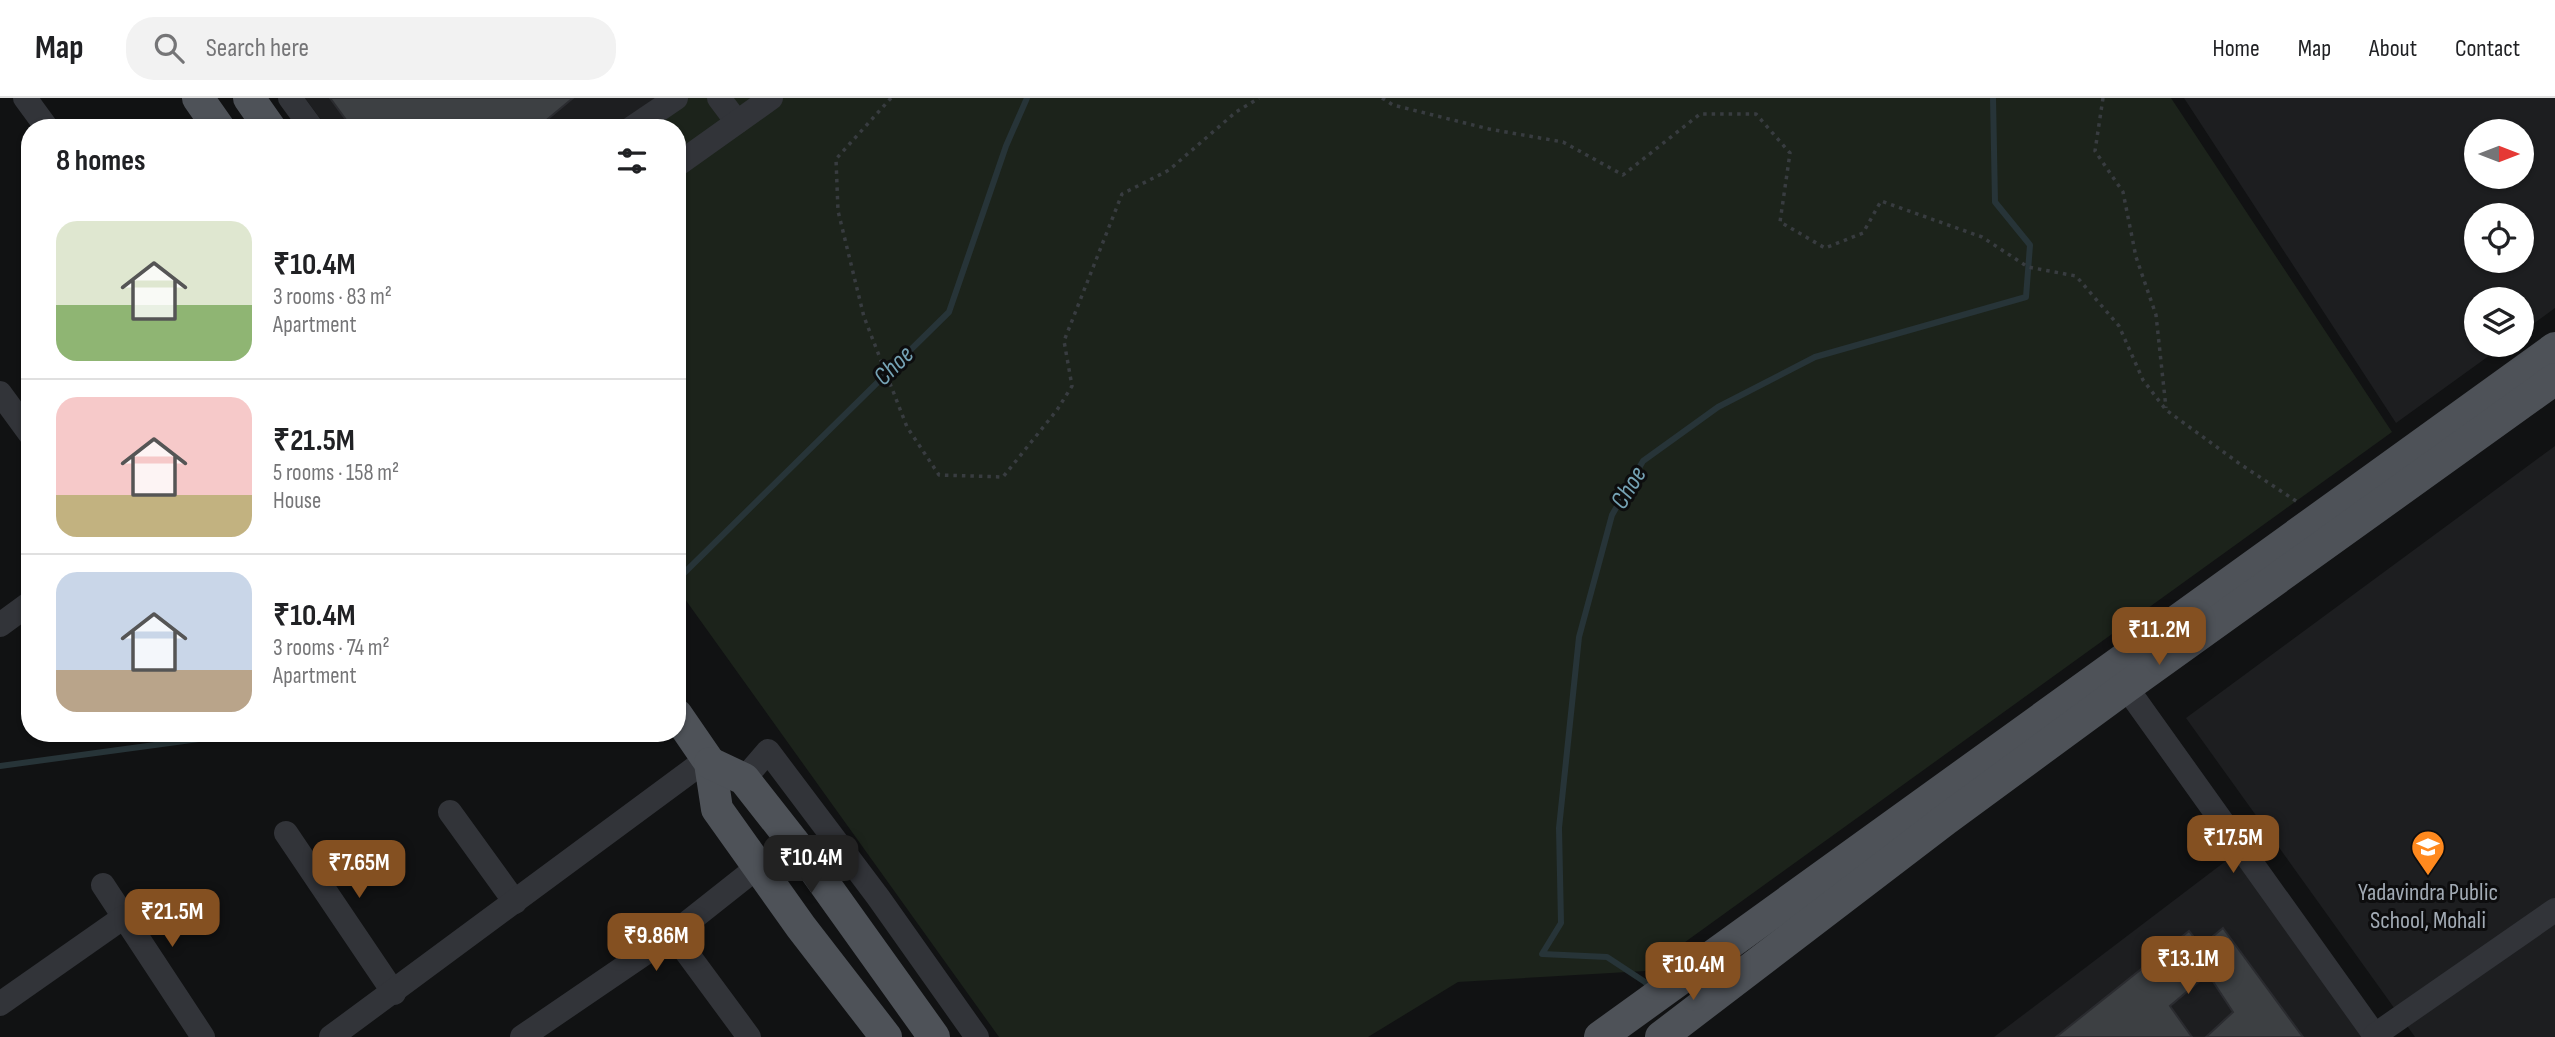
<!DOCTYPE html>
<html lang="en">
<head>
<meta charset="utf-8">
<style>
	body { margin:0; font-family:"Sofia Sans Condensed",sans-serif; background:#f2f2f2; color:#202124; height:100vh; display:flex; flex-direction:column; font-size:26px; white-space:nowrap }
	* { box-sizing:border-box; margin:0 }
	p { font-size:23px; color:#757577 }
	.icon { flex:none; width:38px; height:38px; fill:none; stroke:currentColor; stroke-width:2; stroke-linecap:round; stroke-linejoin:round }
	.map { position:relative; flex:1; overflow:hidden }
	.side { position:absolute; left:21px; top:21px; width:665px; height:623px; display:flex; flex-direction:column; background:#fff; border-radius:28px; box-shadow:0 2px 5px #0004 }
	.side>* { flex:none }
	.needle { width:46px; rotate:90deg }
	.controls { position:absolute; left:2464px; top:21px; display:grid; gap:14px }
	.controls a { display:grid; place-items:center; width:70px; height:70px; border-radius:50%; background:#fff; box-shadow:0 2px 5px #0004; font-size:35px }
	.price { position:absolute; translate:-50% -60px; padding:0 16px; border-radius:14px; background:#845021; color:#fff; font-size:23px; line-height:46px; filter:drop-shadow(0 2px 4px #0008) }
	.price::after { content:''; position:absolute; left:50%; top:42px; width:21px; height:16px; margin-left:-10px; background:inherit; clip-path:polygon(0 0,100% 0,50% 100%) }
	.price.on { background:#222; color:#fff }
	ul { padding:0; list-style:none }
	li { display:flex; align-items:center; gap:21px; height:175px; padding:0 35px }
	li+li { border-top:2px solid #e0e0e0 }
	li span { display:grid; place-items:center; flex:none; width:196px; height:140px; border-radius:21px; color:#555 }
	li>.icon { margin-inline-start:auto }
	span .icon { width:84px; height:84px; fill:#fffc; stroke-width:1 }
	li b { font-size:30px }
	h2 { display:flex; justify-content:space-between; align-items:center; height:84px; padding:0 35px; font-size:30px }
	header { display:flex; align-items:center; gap:42px; box-sizing:border-box; height:98px; padding:0 35px; background:#fff; border-bottom:2px solid #e0e0e0 }
	header strong { font-size:33px }
	nav { display:flex; gap:38px; margin-inline-start:auto; font-size:24px }
	.search { width:490px; height:63px; background:#f2f2f2; display:flex; align-items:center; gap:18px; box-sizing:border-box; padding:0 24px; border-radius:28px; color:#757577; font-size:26px }
	.map>svg:first-child { display:block }
</style>
</head>
<body>
<header>
<strong>Map</strong>
<div class="search"><svg class="icon" aria-label="search" viewBox="0 0 24 24"><circle cx="10" cy="10" r="6"/><path d="M15 15l6 6"/></svg>Search here</div>
<nav><a>Home</a><a>Map</a><a>About</a><a>Contact</a></nav>
</header>
<div class="map">
<svg width="2555" height="939" viewBox="0 0 2555 939">
	<rect width="100%" height="100%" fill="#111213"/>
	<g fill="#1d1e20" fill-rule="evenodd">
		<path d="M305 0H655L613 30H327Z"/>
		<path d="M2184 0H2555V210L2522 234V201H2476V247H2504L2396 325ZM2522 33V79H2476V33ZM2522 117V163H2476V117Z"/>
		<path d="M2555 348V939H2415L2186 620Z"/>
		<path d="M2235 756 2365 939H1994Z"/>
	</g>
	<path fill="#1c231b" d="M673 0H2171L2392 334 1645 873 1458 884 1368 939H999L677 490V30H631Z"/>
	<g fill="none" stroke-linecap="round" stroke-linejoin="round">
		<g stroke="#273438" stroke-width="6">
			<path d="M677 482 949 214 1006 48 1027 0"/>
			<path d="M0 668 243 635"/>
			<path d="M1651 891 1645 884 1607 859 1542 856 1561 825 1559 730 1579 539 1612 417 1643 363 1718 309 1815 259 2026 199 2030 147 1995 104 1993 0"/>
		</g>
	</g>
	<g fill="#3d4043" stroke="#2b2c30" stroke-width="2">
		<path d="M330 0H573L537 30H352Z"/>
		<path d="M2223 830 2303 939H2206L2233 914 2208 876 2170 908 2192 939H2056L2189 833 2201 848Z"/>
	</g>
	<g fill="none" stroke-linecap="round" stroke-linejoin="round">
		<g stroke="#383c40" stroke-width="3.5" stroke-dasharray="3.5 5" stroke-linecap="butt">
			<path d="M891 0 836 61 838 113 864 219 907 329 939 377 1003 379 1057 312 1072 288 1064 243 1122 96 1169 72 1236 14 1259 0"/>
			<path d="M1382 0 1393 7 1489 31 1563 44 1623 77 1700 16H1756L1790 55 1780 124 1825 150 1863 135 1881 103 1982 139 2028 169 2076 178 2119 228 2143 282 2166 312 2240 366 2299 405"/>
			<path d="M2103 0 2095 53 2123 94 2136 159 2156 217 2166 310"/>
		</g>
		<g stroke="#323439" stroke-width="24">
			<path d="M25 0 47 30"/>
			<path d="M290 0 312 30"/>
			<path d="M719 0 737 24"/>
			<path d="M632 30 676 0"/>
			<path d="M677 67 771 0"/>
			<path d="M0 295 30 336"/>
			<path d="M0 527 30 505"/>
			<path d="M2116 575 2376 939"/>
			<path d="M744 681 768 653 878 799 977 939"/>
			<path d="M450 714 515 804"/>
			<path d="M286 735 394 895"/>
			<path d="M103 787 203 939"/>
			<path d="M673 836 749 939"/>
			<path d="M0 906 124 819"/>
			<path d="M2375 937 2555 812"/>
			<path d="M331 939 707 661"/>
			<path d="M522 939 673 836 759 768"/>
		</g>
		<g stroke="#4e5258" stroke-width="32">
			<path d="M198 0 219 30"/>
			<path d="M249 0 270 30"/>
			<path d="M677 617 710 665 717 711 801 829 886 939"/>
			<path d="M710 665 744 681 806 760 934 939"/>
			<path d="M1600 939 2555 250"/>
			<path d="M1661 939 1945 722 2126 589 2555 281"/>
		</g>
	</g>
	<defs>
		<g id="school-pin" transform="scale(1.75)"><path d="M0 17L-7.5 6A9.5 9.5 0 1 1 7.5 6Z" fill="#ff891e" stroke="#0d0d0e"/><path d="M0-5L7-2L0 1L-7-2ZM-4 1L0 2.5L4 1V4Q0 6-4 4Z" fill="#fff"/></g>
	</defs>
	<g fill-rule="evenodd">
		<use href="#school-pin" x="2428" y="749"/>
	</g>
	<g text-anchor="middle" dominant-baseline="central" stroke-width="6" stroke-linejoin="round" paint-order="stroke">
		<g font-size="24" fill="#a2abb5" stroke="#0d0d0e">
			<text x="2428" y="794">Yadavindra Public<tspan x="2428" dy="28">School, Mohali</tspan></text>
		</g>
		<g font-size="26" font-style="italic" fill="#75a2b4" stroke="#0d0d0e">
			<text transform="translate(894 268) rotate(-45)">Choe</text>
			<text transform="translate(1629 390) rotate(-59)">Choe</text>
		</g>
	</g>
</svg>
<div class="controls">
<a><svg class="needle" viewBox="-14 -14 28 28"><path d="M0-13l5 13h-10z" fill="#e53935"/><path d="M0 13l5-13h-10z" fill="#757577"/></svg></a>
<a><svg class="icon" aria-label="locate" viewBox="0 0 24 24"><circle cx="12" cy="12" r="6"/><path d="M12 2v4M12 18v4M2 12h4M18 12h4"/></svg></a>
<a><svg class="icon" aria-label="layers" viewBox="0 0 24 24"><path d="M12 4l9 5-9 5-9-5zM3 14l9 5 9-5"/></svg></a>
</div>
<b class="price" style="left:2159px;top:569px">₹11.2M</b>
<b class="price" style="left:2233px;top:777px">₹17.5M</b>
<b class="price on" style="left:811px;top:797px">₹10.4M</b>
<b class="price" style="left:359px;top:802px">₹7.65M</b>
<b class="price" style="left:172px;top:851px">₹21.5M</b>
<b class="price" style="left:656px;top:875px">₹9.86M</b>
<b class="price" style="left:2188px;top:898px">₹13.1M</b>
<b class="price" style="left:1693px;top:904px">₹10.4M</b>
<section class="side">
<h2>8 homes<svg class="icon" aria-label="filters" viewBox="0 0 24 24"><path d="M4 7h16M4 17h16"/><circle cx="9" cy="7" r="2"/><circle cx="15" cy="17" r="2"/></svg></h2>
<ul>
<li><span style="background:linear-gradient(#dfe7d0 60%,#8fb573 0)"><svg class="icon" aria-label="home" viewBox="0 0 24 24"><path d="M3 11l9-7 9 7M6 9v11h12V9"/></svg></span><div><b>₹10.4M</b><p>3 rooms · 83 m²</p><p>Apartment</p></div></li>
<li><span style="background:linear-gradient(#f6c9c9 70%,#c2b280 0)"><svg class="icon" aria-label="home" viewBox="0 0 24 24"><path d="M3 11l9-7 9 7M6 9v11h12V9"/></svg></span><div><b>₹21.5M</b><p>5 rooms · 158 m²</p><p>House</p></div></li>
<li><span style="background:linear-gradient(#c9d6e8 70%,#b9a48a 0)"><svg class="icon" aria-label="home" viewBox="0 0 24 24"><path d="M3 11l9-7 9 7M6 9v11h12V9"/></svg></span><div><b>₹10.4M</b><p>3 rooms · 74 m²</p><p>Apartment</p></div></li>
</ul>
</section>
</div>
</body>
</html>
